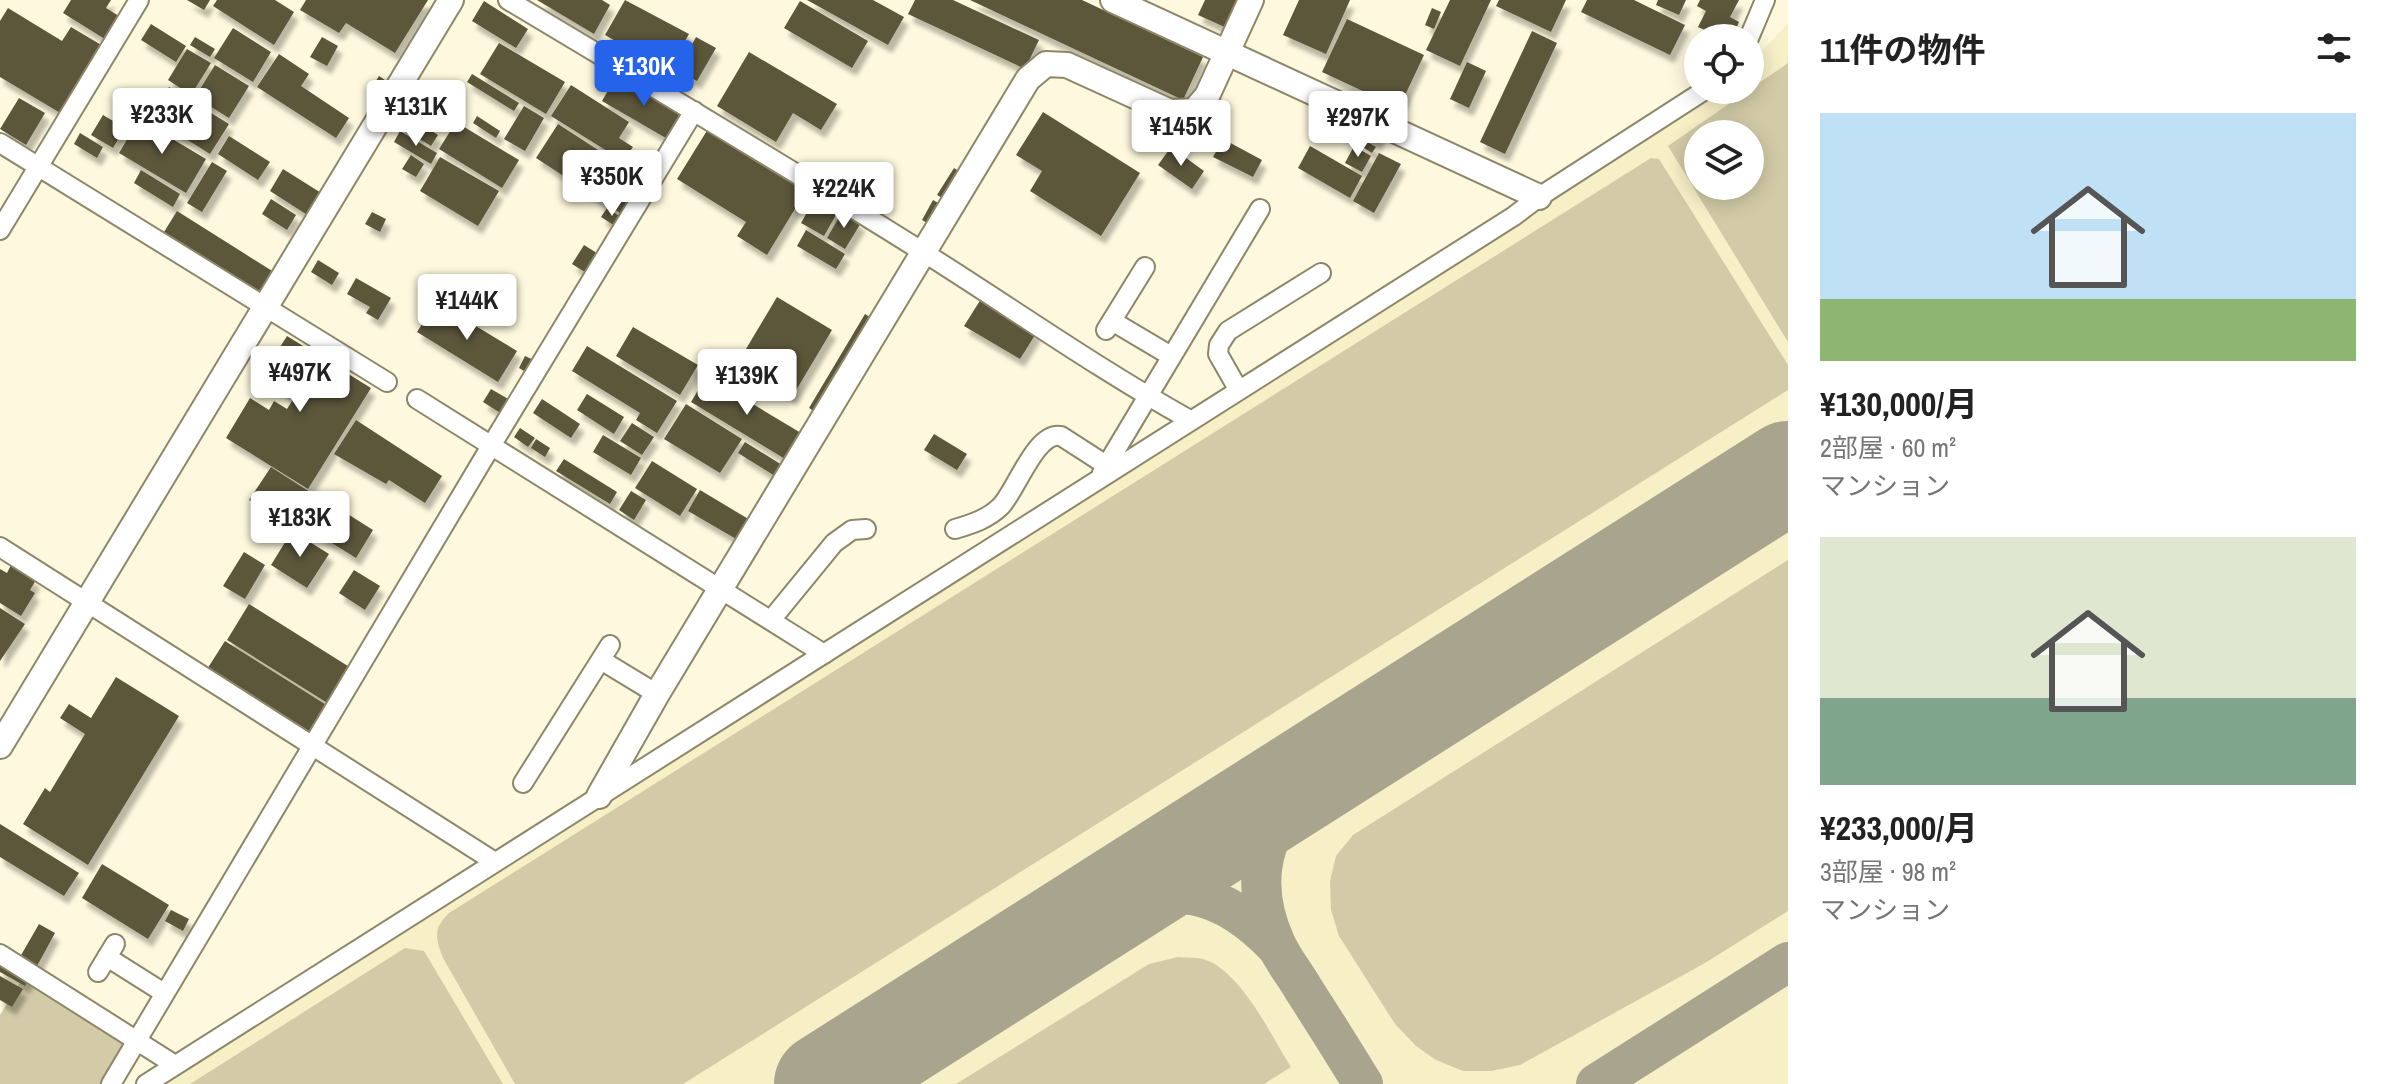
<!DOCTYPE html>
<html lang="ja">
<head>
<meta charset="utf-8">
<style>
	body { margin:0; font-family:"Archivo Narrow","Noto Sans JP",sans-serif; background:#f6f6f6; color:#222; height:100vh; display:flex; flex-direction:column; font-size:30px; white-space:nowrap }
	* { box-sizing:border-box; margin:0 }
	p { font-size:26px; color:#767676 }
	.icon { flex:none; width:44px; height:44px; fill:none; stroke:currentColor; stroke-width:2; stroke-linecap:round; stroke-linejoin:round }
	.map { position:relative; flex:1; overflow:hidden }
	.drawer { display:flex; flex-direction:column; background:#fff; width:600px }
	.drawer>* { flex:none }
	.controls { position:absolute; left:1684px; top:24px; display:grid; gap:16px }
	.controls a { display:grid; place-items:center; width:80px; height:80px; border-radius:50%; background:#fff; box-shadow:0 4px 20px #0003; font-size:40px }
	.price { position:absolute; translate:-50% -68px; padding:0 18px; border-radius:8px; background:#fff; color:#222; font-size:26px; line-height:52px; filter:drop-shadow(0 2px 4px #0008) }
	.price::after { content:''; position:absolute; left:50%; top:48px; width:24px; height:18px; margin-left:-12px; background:inherit; clip-path:polygon(0 0,100% 0,50% 100%) }
	.price.active { background:#2563eb; color:#fff }
	ul { padding:0; list-style:none }
	li { display:grid; align-content:center; gap:16px; height:424px; padding:0 32px }
	li span { display:grid; place-items:center; height:248px; border-radius:0px; color:#555 }
	li>.icon { margin-inline-start:auto }
	span .icon { width:144px; height:144px; fill:#fffc; stroke-width:1 }
	li b { font-size:34px }
	h2 { display:flex; justify-content:space-between; align-items:center; height:96px; padding:0 32px; font-size:34px }
	main { display:flex; flex:1; min-height:0 }
	.map>svg:first-child { display:block }
</style>
</head>
<body>
<main>
<div class="map">
<svg width="1788" height="1084" viewBox="0 0 1788 1084">
	<defs>
		<filter id="shadow"><feDropShadow dx="4.5" dy="8" stdDeviation="2" flood-color="#0004"/></filter>
	</defs>
	<rect width="100%" height="100%" fill="#fef9de"/>
	<path fill="#f7efc6" fill-rule="evenodd" d="M1788 23V1084H163L951 586 1726 90H1750V64ZM1698 134H1750V186H1698Z"/>
	<g fill="#d3cba7" fill-rule="evenodd">
		<path d="M1788 63V342L1668 146ZM1698 134H1750V186H1698Z"/>
		<path d="M1651 158 1659 159 1788 365V390L683 1084H515L443 958C435 937 433 929 449 913Z"/>
		<path d="M1788 560V911L1705 963 1520 1065 1491 1071H1463L1436 1060 1416 1046 1395 1024 1339 936 1331 910 1330 881 1336 856 1353 835Z"/>
		<path d="M405 948 424 951 503 1084H190Z"/>
		<path d="M1178 957C1186 958 1195 957 1203 959 1241 970 1271 1036 1291 1067L1264 1084H956L1149 964Z"/>
		<path d="M22 979 128 1042 103 1084H0V1015Z"/>
	</g>
	<g fill="none" stroke-linecap="round" stroke-linejoin="round">
		<g stroke="#a8a48e" stroke-width="40">
			<path d="M1319 771C1268 821 1244 872 1275 942 1282 959 1295 974 1304 990 1324 1021 1344 1053 1363 1084"/>
			<path d="M1099 911C1174 881 1220 888 1276 946"/>
			<path d="M1596 1084 1788 962"/>
		</g>
		<path stroke="#a8a48e" stroke-width="102" d="M825 1084 1788 472"/>
	</g>
	<g fill="#5c573a" filter="url(#shadow)">
		<path d="M71 0H111L106 8 122 18 108 41 63 13Z"/>
		<path d="M187 0H210L204 10Z"/>
		<path d="M217 0H275L294 12 274 45 213 6Z"/>
		<path d="M306 0H428L395 53 346 23 339 33 300 10Z"/>
		<path d="M537 0H602L610 5 594 34Z"/>
		<path d="M625 0 689 34 668 71 605 35Z"/>
		<path d="M807 0H873L904 17 888 45Z"/>
		<path d="M915 0H953L1039 40 1025 69 908 14Z"/>
		<path d="M970 0H1082L1203 57 1183 100Z"/>
		<path d="M1205 0H1242L1229 29 1198 15Z"/>
		<path d="M1299 0H1350L1326 54 1283 35Z"/>
		<path d="M1450 0H1491L1460 66 1426 50Z"/>
		<path d="M1499 0H1566L1551 32 1496 6Z"/>
		<path d="M1587 0H1634L1685 25 1670 55 1581 12Z"/>
		<path d="M1658 0H1686L1679 15 1656 5Z"/>
		<path d="M1700 0H1739L1730 17 1739 22 1732 38H1722L1698 27 1706 11 1697 6Z"/>
		<path d="M484 1 528 29 516 48 472 21Z"/>
		<path d="M800 1 868 41 852 68 784 28Z"/>
		<path d="M8 8 62 41 71 27 103 46 62 114 0 77V21Z"/>
		<path d="M1432 8 1441 12 1434 29 1425 25Z"/>
		<path d="M1347 19 1424 55 1399 108 1322 72Z"/>
		<path d="M151 24 186 46 176 62 141 40Z"/>
		<path d="M233 28 271 52 253 82 214 58Z"/>
		<path d="M1532 31 1557 43 1505 154 1480 142Z"/>
		<path d="M195 37 215 49 210 57 190 45Z"/>
		<path d="M322 37 338 46 327 66 310 57Z"/>
		<path d="M696 37 716 48 697 81 678 70Z"/>
		<path d="M499 43 565 82 546 114 480 74Z"/>
		<path d="M187 49 211 63 191 95 168 80Z"/>
		<path d="M749 52 837 104 821 130 793 113 776 142 717 106Z"/>
		<path d="M279 54 309 74 301 86 349 118 336 138 257 87Z"/>
		<path d="M1467 62 1486 71 1469 108 1450 99Z"/>
		<path d="M215 65 249 86 229 118 195 97Z"/>
		<path d="M472 74 519 103 514 111 467 82Z"/>
		<path d="M617 75 686 115 671 141 602 101Z"/>
		<path d="M379 76 391 84 382 100 369 92Z"/>
		<path d="M571 85 629 122 619 138 633 147 623 161 551 116Z"/>
		<path d="M169 87 229 124 210 154 151 117Z"/>
		<path d="M19 98 45 113 26 145 0 129Z"/>
		<path d="M524 106 544 118 525 151 504 139Z"/>
		<path d="M1043 112 1140 173 1101 236 1030 191 1042 171 1016 155Z"/>
		<path d="M1340 114 1354 121 1350 130 1336 124Z"/>
		<path d="M103 115 125 128 113 148 91 135Z"/>
		<path d="M407 115 438 135 431 146 400 127Z"/>
		<path d="M477 116 500 131 496 138 473 123Z"/>
		<path d="M139 119 206 159 186 193 119 153Z"/>
		<path d="M456 122 519 160 502 188 439 149Z"/>
		<path d="M1360 122 1382 132 1377 143 1355 133Z"/>
		<path d="M558 124 626 168 612 189 633 203 625 216 536 158Z"/>
		<path d="M708 129 807 189 767 255 737 236 746 222 677 179Z"/>
		<path d="M400 131 437 153 431 164 394 142Z"/>
		<path d="M80 133 103 147 97 158 74 144Z"/>
		<path d="M229 136 270 162 258 180 218 154Z"/>
		<path d="M1223 139 1262 160 1253 177 1213 157Z"/>
		<path d="M1364 140 1376 147 1372 153 1361 146Z"/>
		<path d="M1310 146 1362 176 1350 198 1298 168Z"/>
		<path d="M1354 146 1371 156 1362 172 1345 163Z"/>
		<path d="M1171 147 1204 171 1192 189 1158 165Z"/>
		<path d="M1379 153 1401 164 1374 213 1353 201Z"/>
		<path d="M411 155 424 164 416 177 402 169Z"/>
		<path d="M440 157 499 191 478 226 420 191Z"/>
		<path d="M212 162 227 171 202 212 187 203Z"/>
		<path d="M954 168 965 175 949 202 937 195Z"/>
		<path d="M283 169 326 196 312 218 270 191Z"/>
		<path d="M141 170 180 194 173 207 134 183Z"/>
		<path d="M271 199 296 215 287 230 262 214Z"/>
		<path d="M814 200 837 213 824 236 801 223Z"/>
		<path d="M933 200 945 207 934 227 922 220Z"/>
		<path d="M607 208 624 219 618 228 601 217Z"/>
		<path d="M177 211 277 274 264 294 164 232Z"/>
		<path d="M372 212 386 219 380 232 365 224Z"/>
		<path d="M842 212 861 223 845 249 827 238Z"/>
		<path d="M806 230 845 254 836 269 797 246Z"/>
		<path d="M584 245 600 255 588 274 572 264Z"/>
		<path d="M318 260 339 273 332 285 311 272Z"/>
		<path d="M356 278 391 298 378 320 366 313 370 307 347 294Z"/>
		<path d="M777 297 832 330 792 397 737 364Z"/>
		<path d="M981 299 1037 332 1020 359 964 326Z"/>
		<path d="M436 302 517 351 498 382 417 332Z"/>
		<path d="M865 314 876 321 820 415 809 408Z"/>
		<path d="M633 327 698 365 680 395 616 356Z"/>
		<path d="M287 336 371 388 308 489 226 438 250 398 269 410 274 401 287 409 294 398 261 377Z"/>
		<path d="M587 346 677 401 657 433 636 420 640 413 572 371Z"/>
		<path d="M525 356 536 361 529 374 519 368Z"/>
		<path d="M709 372 749 396 746 400 806 436 790 462 691 402Z"/>
		<path d="M491 389 510 400 502 414 483 402Z"/>
		<path d="M587 394 624 417 614 434 577 410Z"/>
		<path d="M542 399 580 424 571 438 533 413Z"/>
		<path d="M686 404 742 439 720 473 664 439Z"/>
		<path d="M356 420 442 476 425 503 389 480 386 484 334 454Z"/>
		<path d="M632 423 654 437 642 455 620 441Z"/>
		<path d="M520 428 535 438 528 447 514 437Z"/>
		<path d="M934 434 967 454 957 470 924 450Z"/>
		<path d="M603 435 641 458 631 475 593 452Z"/>
		<path d="M536 439 550 448 545 457 531 448Z"/>
		<path d="M745 442 782 465 775 476 738 453Z"/>
		<path d="M564 459 617 492 610 504 556 471Z"/>
		<path d="M652 461 697 489 680 516 635 488Z"/>
		<path d="M271 467 310 492 289 525 249 500Z"/>
		<path d="M700 490 755 523 743 543 688 511Z"/>
		<path d="M631 491 646 500 634 520 619 510Z"/>
		<path d="M316 494 373 530 356 558 298 522Z"/>
		<path d="M292 531 329 554 307 588 271 565Z"/>
		<path d="M244 552 265 565 245 599 223 586Z"/>
		<path d="M11 565 36 580 30 590 35 593 21 616 0 603V569L7 573Z"/>
		<path d="M354 570 380 586 365 610 339 593Z"/>
		<path d="M249 604 351 668 329 704 227 640Z"/>
		<path d="M0 608 25 624 0 661Z"/>
		<path d="M225 641 328 706 307 738 204 674Z"/>
		<path d="M116 677 179 716 88 865 23 824 45 788 50 792 85 734 60 718 69 704 91 718Z"/>
		<path d="M0 824 79 873 64 896 0 857Z"/>
		<path d="M102 864 169 905 148 939 82 898Z"/>
		<path d="M171 910 189 919 183 931 165 921Z"/>
		<path d="M39 924 55 933 37 966 20 957Z"/>
		<path d="M0 958 31 976 25 986 0 972Z"/>
		<path d="M0 976 23 989 12 1007 0 1000Z"/>
	</g>
	<g fill="none" stroke-linecap="round" stroke-linejoin="round">
		<g stroke="#8d8769" stroke-width="22">
			<g id="street">
				<path d="M508 0C647 83 786 166 923 252 1012 308 1098 369 1190 420"/>
				<path d="M1749 38 1765 0"/>
				<path d="M0 143 387 382"/>
				<path d="M0 230 139 0"/>
				<path d="M1112 321 1171 356"/>
				<path d="M1106 330 1145 267"/>
				<path d="M1238 389 1218 354 1219 345 1228 331 1321 273"/>
				<path d="M417 399 824 654"/>
				<path d="M1102 473 1260 209"/>
				<path d="M955 529C972 524 988 519 1001 506 1017 489 1036 431 1061 436L1106 465"/>
				<path d="M0 547 495 862"/>
				<path d="M771 620 834 543 852 530 866 529"/>
				<path d="M601 660 657 694"/>
				<path d="M523 783 610 645"/>
				<path d="M0 954 175 1065"/>
				<path d="M107 957 164 993"/>
				<path d="M98 972 115 944"/>
				<path d="M111 1084 491 446 694 111"/>
				<path d="M146 1084 1514 216 1539 197 1705 90"/>
			</g>
		</g>
		<g stroke="#8d8769" stroke-width="28">
			<g id="secondary">
				<path d="M1113 0 1539 197"/>
				<path d="M0 746 451 0"/>
				<path d="M599 796 657 694 1028 79 1046 64 1067 65 1170 112 1194 111 1207 96 1251 0"/>
			</g>
		</g>
		<use href="#street" stroke="#fff" stroke-width="18"/>
		<use href="#secondary" stroke="#fff" stroke-width="24"/>
	</g>
</svg>
<div class="controls">
<a><svg class="icon" aria-label="locate" viewBox="0 0 24 24"><circle cx="12" cy="12" r="6"/><path d="M12 2v4M12 18v4M2 12h4M18 12h4"/></svg></a>
<a><svg class="icon" aria-label="layers" viewBox="0 0 24 24"><path d="M12 4l9 5-9 5-9-5zM3 14l9 5 9-5"/></svg></a>
</div>
<b class="price active" style="left:644px;top:108px">¥130K</b>
<b class="price" style="left:416px;top:148px">¥131K</b>
<b class="price" style="left:162px;top:156px">¥233K</b>
<b class="price" style="left:1358px;top:159px">¥297K</b>
<b class="price" style="left:1181px;top:168px">¥145K</b>
<b class="price" style="left:612px;top:218px">¥350K</b>
<b class="price" style="left:844px;top:230px">¥224K</b>
<b class="price" style="left:467px;top:342px">¥144K</b>
<b class="price" style="left:300px;top:414px">¥497K</b>
<b class="price" style="left:747px;top:417px">¥139K</b>
<b class="price" style="left:300px;top:559px">¥183K</b>
</div>
<section class="drawer">
<h2>11件の物件<svg class="icon" aria-label="filters" viewBox="0 0 24 24"><path d="M4 7h16M4 17h16"/><circle cx="9" cy="7" r="2"/><circle cx="15" cy="17" r="2"/></svg></h2>
<ul>
<li><span style="background:linear-gradient(#bfe0f5 75%,#8fb573 0)"><svg class="icon" aria-label="home" viewBox="0 0 24 24"><path d="M3 11l9-7 9 7M6 9v11h12V9"/></svg></span><div><b>¥130,000/月</b><p>2部屋 · 60 m²</p><p>マンション</p></div></li>
<li><span style="background:linear-gradient(#dfe7d0 65%,#7fa58c 0)"><svg class="icon" aria-label="home" viewBox="0 0 24 24"><path d="M3 11l9-7 9 7M6 9v11h12V9"/></svg></span><div><b>¥233,000/月</b><p>3部屋 · 98 m²</p><p>マンション</p></div></li>
</ul>
</section>
</main>
</body>
</html>
